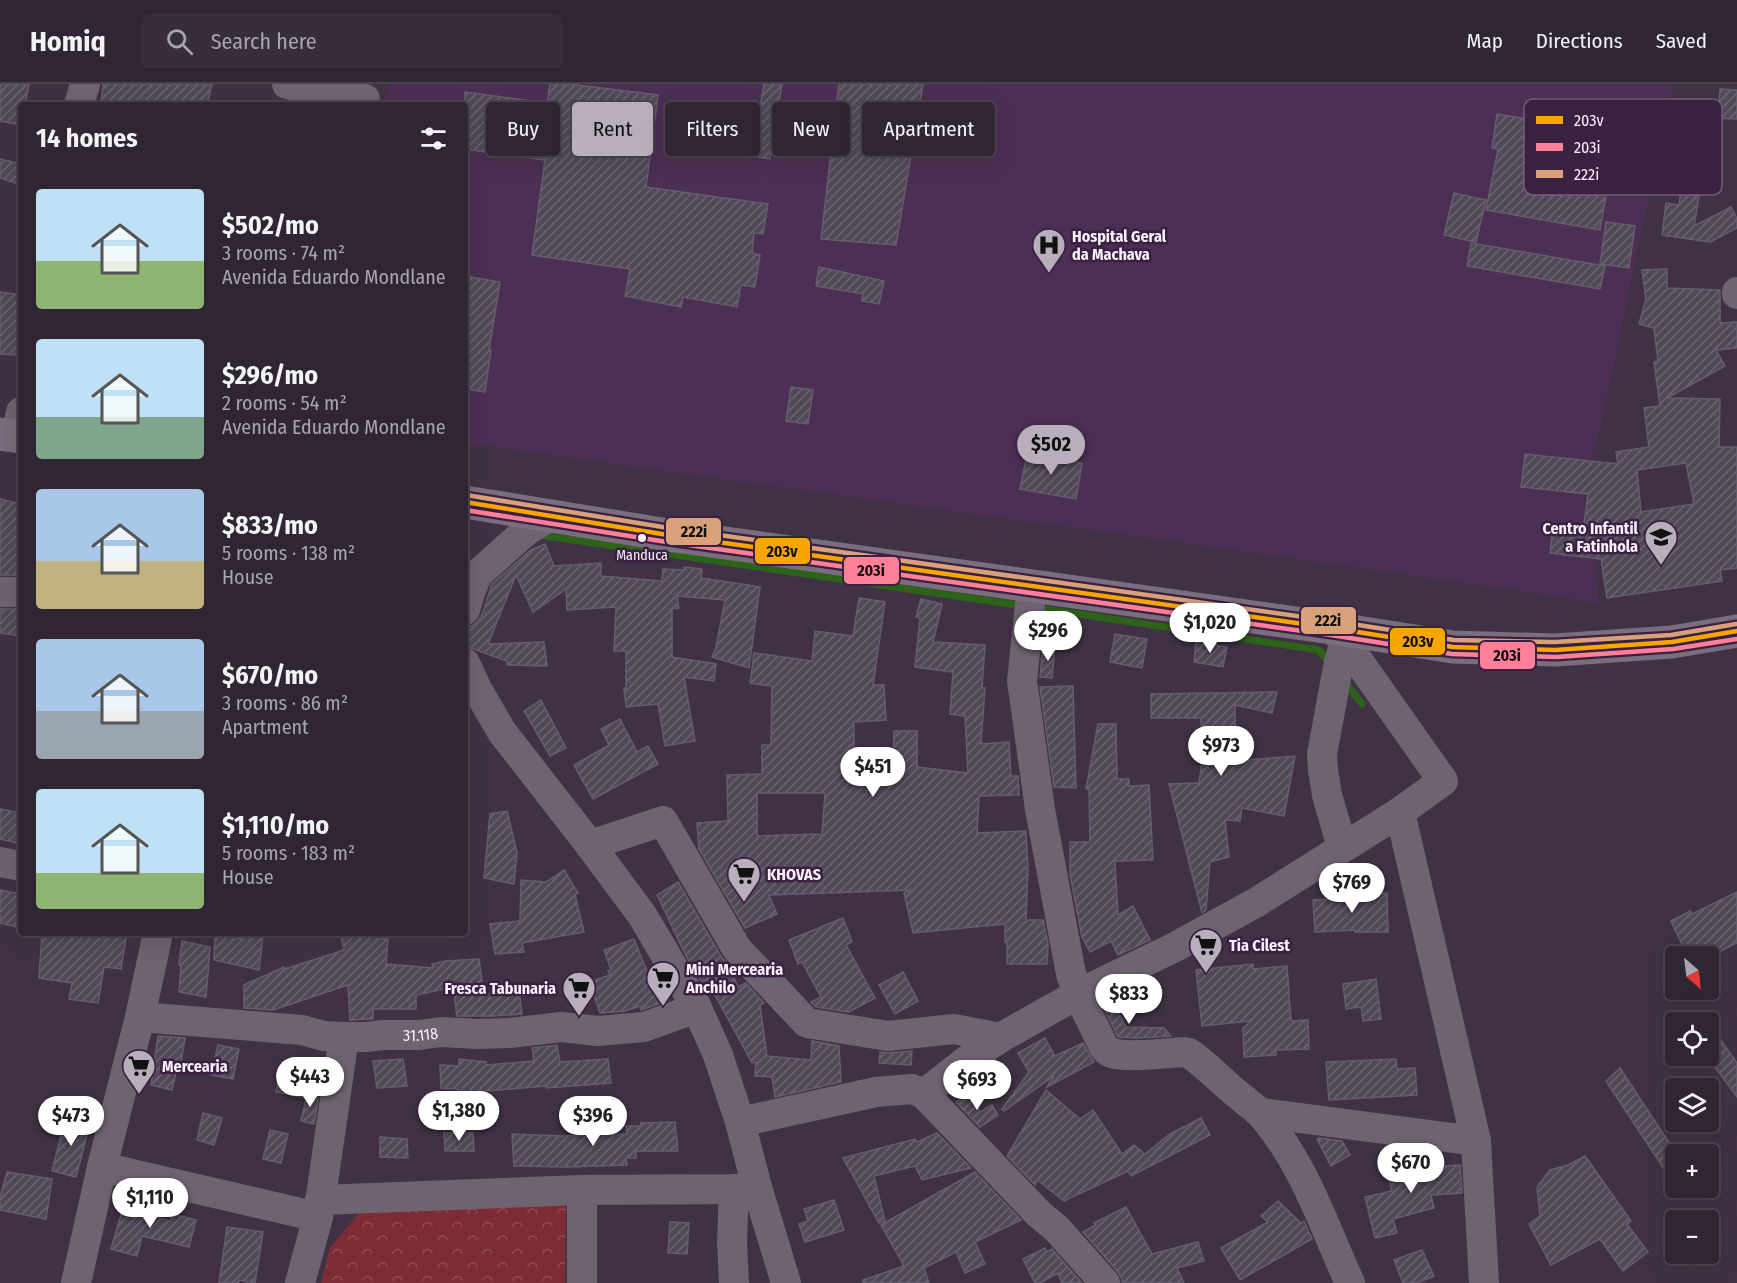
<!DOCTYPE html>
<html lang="en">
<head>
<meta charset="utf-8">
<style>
	body { margin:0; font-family:"Fira Sans Condensed",sans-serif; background:#382e3b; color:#f1f3f6; height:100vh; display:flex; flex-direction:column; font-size:22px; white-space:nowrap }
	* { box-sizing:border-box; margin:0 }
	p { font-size:20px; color:#a8a5ac }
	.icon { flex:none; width:33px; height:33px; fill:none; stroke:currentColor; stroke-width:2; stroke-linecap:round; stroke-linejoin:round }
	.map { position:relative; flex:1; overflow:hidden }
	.drawer { position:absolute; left:18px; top:18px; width:450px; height:834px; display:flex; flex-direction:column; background:#302633; border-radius:6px; box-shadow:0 6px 24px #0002,0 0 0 2px #4b434e }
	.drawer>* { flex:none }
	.banner { position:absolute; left:486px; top:18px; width:570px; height:54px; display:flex; gap:12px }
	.needle { width:39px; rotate:152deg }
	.fabs { position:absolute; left:1665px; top:862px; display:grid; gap:12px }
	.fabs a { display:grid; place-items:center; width:54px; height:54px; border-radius:6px; background:#302633; box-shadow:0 6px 24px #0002,0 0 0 2px #4b434e; font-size:30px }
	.price { position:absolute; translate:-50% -51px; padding:0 14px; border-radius:21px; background:#fff; color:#222; font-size:20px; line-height:39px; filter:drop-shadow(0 2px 3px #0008) }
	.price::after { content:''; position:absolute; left:50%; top:36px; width:18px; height:14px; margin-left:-9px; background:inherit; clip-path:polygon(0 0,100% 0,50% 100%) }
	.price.selected { background:#b9aebc; color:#111 }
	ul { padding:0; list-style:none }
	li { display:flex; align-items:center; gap:18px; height:150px; padding:0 18px }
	li span { display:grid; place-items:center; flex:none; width:168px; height:120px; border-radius:6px; color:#555 }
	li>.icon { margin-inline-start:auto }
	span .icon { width:72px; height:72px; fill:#fffc; stroke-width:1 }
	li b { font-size:26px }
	h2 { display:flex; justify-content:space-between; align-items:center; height:72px; padding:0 18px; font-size:26px }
	.tag { padding:0 21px; border-radius:6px; background:#302633; box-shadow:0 6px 24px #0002,0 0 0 2px #4b434e; font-size:21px; line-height:54px }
	.tag.selected { background:#b9aebc; color:#111 }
	header { display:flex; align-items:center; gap:36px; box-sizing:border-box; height:84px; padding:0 30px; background:#302633; border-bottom:2px solid #4b434e }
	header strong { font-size:28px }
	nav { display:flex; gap:33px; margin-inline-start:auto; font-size:21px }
	.search { width:420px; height:54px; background:#382e3b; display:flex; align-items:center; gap:15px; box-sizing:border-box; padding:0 21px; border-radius:6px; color:#a8a5ac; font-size:22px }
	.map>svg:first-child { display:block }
</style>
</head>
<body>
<header>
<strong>Homiq</strong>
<div class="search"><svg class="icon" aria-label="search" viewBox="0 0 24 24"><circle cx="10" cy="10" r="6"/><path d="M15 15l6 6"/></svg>Search here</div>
<nav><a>Map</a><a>Directions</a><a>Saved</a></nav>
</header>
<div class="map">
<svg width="1737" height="1199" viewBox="0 0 1737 1199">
	<defs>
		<pattern id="park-crowns" width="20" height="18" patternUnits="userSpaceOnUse" patternTransform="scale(1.5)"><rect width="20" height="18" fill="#7d2c36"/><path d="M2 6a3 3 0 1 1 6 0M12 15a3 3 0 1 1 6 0" fill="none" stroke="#904b54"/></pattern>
		<pattern id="building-hatch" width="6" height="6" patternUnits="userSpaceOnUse" patternTransform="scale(1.5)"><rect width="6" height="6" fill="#514958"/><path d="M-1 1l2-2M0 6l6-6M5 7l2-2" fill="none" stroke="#6b6471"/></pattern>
	</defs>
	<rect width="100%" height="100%" fill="#403244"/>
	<path fill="#4c2f54" d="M390 0H1673L1597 360 1590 375 1583 420 1592 439 1599 519 1369 485 465 359V21H384Z"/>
	<path fill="url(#park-crowns)" d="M566 1121 565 1199H321L330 1164 363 1124Z"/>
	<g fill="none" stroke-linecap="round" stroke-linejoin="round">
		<g stroke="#2d6219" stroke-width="7">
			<path d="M539 451 1024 522"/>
			<path d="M1038 524 1319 566 1329 579"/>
			<path d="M1344 597 1362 620"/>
		</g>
	</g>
	<g fill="url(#building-hatch)" stroke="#665d6c" stroke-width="1.5" fill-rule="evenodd">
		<path d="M0 0H29L25 21H21V41L0 37Z"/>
		<path d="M103 0H212L207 21H101Z"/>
		<path d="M550 0H569L658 11 646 103 768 120 763 150 754 149 752 169 760 171 755 203 741 201 737 223 683 213 681 223 625 212 630 185 532 171 545 76 465 65V8L547 19Z"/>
		<path d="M764 0H782L770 75 752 72Z"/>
		<path d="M839 0H923L896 161 821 155Z"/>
		<path d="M1720 5 1737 6V35L1718 34Z"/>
		<path d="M1497 30 1624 51 1619 85 1611 83 1600 146 1486 126 1498 65 1492 64Z"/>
		<path d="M0 75 21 80V101L0 94Z"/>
		<path d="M1683 91 1702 94 1694 142 1731 123 1737 135V144L1710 158 1662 151 1666 119 1679 121Z"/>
		<path d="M1454 109 1486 116 1476 158 1444 151Z"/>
		<path d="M1606 138 1635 142 1629 184 1600 180Z"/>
		<path d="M1471 159 1605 182 1600 205 1467 182Z"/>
		<path d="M819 183 884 197 879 220 862 217 863 210 816 202Z"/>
		<path d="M1667 185V204L1720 206V239L1737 238V264L1716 266 1725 282 1667 314 1720 315 1719 363H1737V484L1720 486 1722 497 1607 514 1601 475 1550 469 1553 442 1583 446 1588 410 1521 403 1525 370 1618 380 1616 368 1649 363 1644 324 1660 322 1654 278 1658 277 1654 244 1639 240 1646 215 1642 186ZM1686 379 1694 420 1641 428 1637 386Z"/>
		<path d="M465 192 500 198 489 266H491L485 308 465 305Z"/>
		<path d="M0 208 21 211V256L19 271 0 270Z"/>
		<path d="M791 303 813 306 808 340 786 337Z"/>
		<path d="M1027 370 1082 379 1076 415 1020 405Z"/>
		<path d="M0 415 21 420V491H0Z"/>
		<path d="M545 460 554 482 601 479V492L662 497 663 485 684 486V483L702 485 701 494 760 503 749 584 712 573 716 563 725 516 677 512 679 524 672 525V573L716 580 714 597 684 593 695 657 665 662 658 620 626 623 624 604H626V567H614L616 523 567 526 566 505 533 528 516 491 488 560 544 558 547 582 507 581V577L465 562 470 547 465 545 466 543H470L477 538 482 531 492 500 531 466Z"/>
		<path d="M859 514 885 518 873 601H884L886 636 854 638V684L893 686 894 647H917V683L968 689 965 632 950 630 953 588 915 583 920 534 916 533 921 515 942 520 933 558 985 561 982 604H985L981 660 1009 658 1011 692H1018L1019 711 979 712 977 749 1026 747 1028 783 1026 836H1043L1048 859 1047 880H1007V858H1005V840L913 849 904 809 911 806 769 811 777 830 745 844 699 765 697 739 728 737 727 691 762 690V661H771L772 602 750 599 754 569 812 577 815 547 853 552ZM757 709H825L822 750 757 752Z"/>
		<path d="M0 525H21V552L0 549Z"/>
		<path d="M1115 550 1147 555 1142 584 1110 578Z"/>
		<path d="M1196 557 1227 563 1223 583 1194 578Z"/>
		<path d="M1043 562 1055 563 1052 594 1040 593Z"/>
		<path d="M1073 602 1076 704 1054 703 1040 603Z"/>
		<path d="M1277 608 1272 629 1235 621V677L1295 672 1284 732 1242 724 1240 737 1225 736 1229 773 1210 778 1206 826 1202 829 1169 700 1199 699 1202 677 1201 634H1151V610Z"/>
		<path d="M541 616 566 664 550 672 524 627Z"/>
		<path d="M620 635 637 668 648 662 658 680 593 715 574 681 609 661 601 645Z"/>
		<path d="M1098 640H1116L1117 695H1129V702L1149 701 1153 776 1115 777 1118 831 1133 822 1150 856 1118 871 1111 857 1090 868 1082 853 1070 791V758H1090L1089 705H1086Z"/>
		<path d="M0 725 21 729V760L0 755Z"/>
		<path d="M507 727 517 768 514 800 484 794 490 730Z"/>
		<path d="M564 786 578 809 575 811 584 848 522 859 524 868 495 870 490 840 520 837 521 796 546 798Z"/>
		<path d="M678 798 722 874 728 880 738 903 746 899 764 919 760 921 767 972 811 976 812 957 839 962 841 998 775 1013 772 993 755 992 756 978 752 979 707 896 702 898 685 870 657 811Z"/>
		<path d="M0 806 21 810V844L0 839Z"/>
		<path d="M1737 808V859L1708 873H1688L1671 837 1690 827 1692 830Z"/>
		<path d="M1387 809 1388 848H1355V846L1315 848 1313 816 1355 814 1354 810Z"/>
		<path d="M843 834 852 858 846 861 875 914 849 928 816 923 811 918 821 913 802 878 798 880 789 856Z"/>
		<path d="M42 849H127L121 885 104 883 98 919 69 915 72 899 39 894Z"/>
		<path d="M243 849 263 852 259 886 214 876 215 851 242 855Z"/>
		<path d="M340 849H377V854L388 855 386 880 433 884 432 880 446 877 479 875 484 910 519 906 522 930 491 932H457L453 903 416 911V925H373V935H370L350 936 348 901 273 926 244 924V901L284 883 285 885 344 866Z"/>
		<path d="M634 855 652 900 661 897 669 916 641 926 640 922 625 927 600 929 589 898 610 891 608 887 611 886 604 866Z"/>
		<path d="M182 857 210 863 206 913 179 908 181 882 179 881Z"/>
		<path d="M1253 880V885L1287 882 1291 937 1308 936 1309 965 1276 966V971L1244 973 1243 944 1251 937 1202 942 1196 886Z"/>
		<path d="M903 888 918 917 895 930 879 901Z"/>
		<path d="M1376 895 1381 935 1363 937 1361 923 1346 925 1343 900Z"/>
		<path d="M1111 913 1126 943 1164 944 1171 952 1137 954 1118 953 1101 918Z"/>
		<path d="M1708 938 1737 979V1013L1708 974Z"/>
		<path d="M158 952 185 954 181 979H178L172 1006 151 1001Z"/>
		<path d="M1045 954 1055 972 1083 959 1094 978 1047 1003 1054 992 1004 1027 1002 1025 1029 988 1018 969Z"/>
		<path d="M218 961 239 965 233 995 211 991Z"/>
		<path d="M557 961 560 978 608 975 611 999 546 1004V1002L486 1007 487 1019 458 1017V1005L441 1004 440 981 459 982V975L486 978V981L534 977 532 964Z"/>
		<path d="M912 967 911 981 879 979 880 968 890 969Z"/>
		<path d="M403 975 407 1002 377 1004 373 977Z"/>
		<path d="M1396 975 1397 985 1415 984 1417 1011 1329 1016 1326 978Z"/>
		<path d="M282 978 308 983 302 1013 276 1008Z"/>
		<path d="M1620 984 1677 1071H1676V1103L1606 997Z"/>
		<path d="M1046 1006 1080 1035 1093 1026 1122 1070 1134 1061 1145 1070 1170 1050 1201 1034 1210 1051 1131 1092 1128 1087 1064 1117 1037 1096 1035 1101 1007 1072Z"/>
		<path d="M308 1007 319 1009 314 1040 301 1037Z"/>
		<path d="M967 1010 980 1028 992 1021 998 1031 980 1043 956 1018Z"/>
		<path d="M203 1029 222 1034 214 1061 197 1056Z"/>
		<path d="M66 1032 90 1040 76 1093 52 1087Z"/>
		<path d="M675 1038 678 1067H636V1074H626L627 1081 568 1083 514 1082 512 1050 562 1052 627 1050 626 1042H641V1039Z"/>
		<path d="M270 1046 288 1050 281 1079 263 1075Z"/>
		<path d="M444 1049H473L474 1067H445Z"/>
		<path d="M937 1049 971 1084 922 1096 915 1082 874 1092 885 1137 879 1139 843 1074 915 1055 917 1058Z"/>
		<path d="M380 1053 407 1055 408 1074 380 1073Z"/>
		<path d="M1319 1054 1342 1057 1350 1071 1331 1082 1317 1055Z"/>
		<path d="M1585 1072 1631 1137 1627 1140 1648 1168 1623 1187 1600 1155 1551 1181 1529 1140 1540 1132 1537 1103 1550 1086 1568 1081Z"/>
		<path d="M1422 1077 1423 1083 1460 1081 1462 1109 1431 1111 1434 1124 1393 1135 1397 1149 1375 1154 1365 1113 1392 1107 1386 1086Z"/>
		<path d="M7 1088 52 1095 46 1135 0 1126V1114Z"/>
		<path d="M975 1088 1021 1136 975 1158 985 1180 965 1189 956 1168 924 1184 929 1199H863V1196L904 1182 881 1141Z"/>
		<path d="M834 1116 844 1146 805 1158 799 1140 808 1137 804 1125Z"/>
		<path d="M125 1117 146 1123 144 1130 170 1137 172 1130 196 1136 189 1163 142 1152 137 1172 111 1165Z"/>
		<path d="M1278 1117 1301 1139 1304 1137 1312 1155 1240 1196 1221 1164 1268 1138 1261 1132Z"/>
		<path d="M1126 1123 1152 1170 1198 1158 1204 1177 1177 1184 1184 1199H1122V1195L1118 1188 1083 1148 1096 1141 1094 1139Z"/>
		<path d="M670 1138 689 1139 687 1170 668 1169Z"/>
		<path d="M227 1143 263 1148 255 1199 239 1196 238 1199H219Z"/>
		<path d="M1045 1164 1047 1168 1052 1165 1082 1199H1062L1058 1189 1040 1199H1035L1023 1175Z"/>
		<path d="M1422 1166 1434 1192 1417 1199H1403L1394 1176Z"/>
	</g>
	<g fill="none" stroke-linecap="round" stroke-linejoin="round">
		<g stroke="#6e6471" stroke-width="30">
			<path d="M287 0 365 15"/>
			<path d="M79 21 85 0"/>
			<path d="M1737 208V210"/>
			<path d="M16 352 21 328"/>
			<path d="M1032 502 1022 597 1040 725 1071 890 1078 910 1104 963C1107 967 1107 967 1112 969 1126 974 1169 969 1185 968L1189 969C1208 982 1224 1000 1242 1014 1249 1020 1257 1025 1263 1032 1304 1080 1324 1142 1350 1199"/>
			<path d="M0 508H21"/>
			<path d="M465 526 471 506 478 490 526 447 552 431"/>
			<path d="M465 579 477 605 502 648 590 761 642 831 697 924 718 971 740 1038 757 1103 786 1199"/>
			<path d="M1400 728 1476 1057 1484 1199"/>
			<path d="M590 761 663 737 737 865 807 939 888 952 954 945 1000 954"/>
			<path d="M1342 763 1327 711 1323 686 1322 670 1339 578 1345 558"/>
			<path d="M0 778 21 782"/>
			<path id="s1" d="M140 933 302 946 324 952 344 953H366L384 951H419L441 948 478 950 510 949 561 943 598 947 644 943 697 924"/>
			<path d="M924 1010 966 977 1000 954 1078 910 1175 863 1257 818 1400 728 1443 697 1345 558 1332 544"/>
			<path d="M1261 1029 1476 1057"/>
			<path d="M740 1038 876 1008 912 1005 924 1010 1039 1130 1057 1145 1105 1199"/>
			<path d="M102 1083 318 1133"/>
			<path d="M320 1116 582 1106 734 1105 757 1103"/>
			<path d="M76 1199 102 1083 140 933 158 849"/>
			<path d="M300 1199 318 1133 344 953"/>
			<path d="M582 1199V1106"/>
			<path d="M734 1199 732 1157 734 1105"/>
		</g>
		<g stroke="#7a6d7d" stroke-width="33">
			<path d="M0 350 21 353"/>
			<path d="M465 418 668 451 1332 544 1453 563 1555 566 1672 558 1737 547"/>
		</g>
		<g stroke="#3a2041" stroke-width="9">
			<path id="bus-1" d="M465 418 668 451 1332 544 1453 563 1555 566 1672 558 1737 547"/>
		</g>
		<g stroke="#3a2041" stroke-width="9">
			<path id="bus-2" d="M465 426 667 458 1331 551 1452 570 1556 573 1673 565 1737 555"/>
		</g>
		<g stroke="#3a2041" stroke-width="9">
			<path id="bus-3" d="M466 411 669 444 1333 537 1454 556 1555 558 1671 551 1736 540"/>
		</g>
		<use href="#bus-1" stroke="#f7a600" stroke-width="4.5"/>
		<use href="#bus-2" stroke="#ff8098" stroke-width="4.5"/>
		<use href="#bus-3" stroke="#d9a179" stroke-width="4.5"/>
	</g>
	<defs>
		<g id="hospital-pin" transform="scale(1.725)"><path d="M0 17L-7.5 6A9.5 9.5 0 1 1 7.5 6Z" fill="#b9aebc" stroke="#3a2041"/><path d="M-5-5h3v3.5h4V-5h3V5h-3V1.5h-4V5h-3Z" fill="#111"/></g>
		<g id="school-pin" transform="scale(1.725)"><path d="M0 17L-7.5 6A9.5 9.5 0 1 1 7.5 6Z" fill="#b9aebc" stroke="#3a2041"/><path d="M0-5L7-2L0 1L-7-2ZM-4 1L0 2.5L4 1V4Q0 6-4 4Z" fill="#111"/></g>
		<g id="supermarket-pin" transform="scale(1.725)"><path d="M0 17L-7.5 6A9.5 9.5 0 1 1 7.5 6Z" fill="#b9aebc" stroke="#3a2041"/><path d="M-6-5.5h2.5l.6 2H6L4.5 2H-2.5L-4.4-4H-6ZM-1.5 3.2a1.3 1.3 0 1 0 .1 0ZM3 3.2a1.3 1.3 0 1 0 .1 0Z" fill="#111"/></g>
	</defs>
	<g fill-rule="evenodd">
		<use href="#hospital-pin" x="1049" y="161"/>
		<use href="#school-pin" x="1661" y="453"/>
		<use href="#supermarket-pin" x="744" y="790"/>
		<use href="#supermarket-pin" x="1206" y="861"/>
		<use href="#supermarket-pin" x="663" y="894"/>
		<use href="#supermarket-pin" x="579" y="904"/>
		<use href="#supermarket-pin" x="139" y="982"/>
	</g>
	<circle fill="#faf0fd" stroke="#3a2041" stroke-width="2" cx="642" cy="454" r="5"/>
	<g text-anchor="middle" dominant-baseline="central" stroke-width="5" stroke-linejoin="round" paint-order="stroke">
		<g font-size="14" fill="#faf0fd" stroke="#3a2041">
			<text x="642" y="471">Manduca</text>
		</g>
		<g font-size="16" font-weight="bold" fill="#faf0fd" stroke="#3a2041" text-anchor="start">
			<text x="1072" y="152">Hospital Geral<tspan x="1072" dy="18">da Machava</tspan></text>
			<text x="1638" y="444" text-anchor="end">Centro Infantil<tspan x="1638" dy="18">a Fatinhola</tspan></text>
			<text x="767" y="790">KHOVAS</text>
			<text x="1229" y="861">Tia Cilest</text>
			<text x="686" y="885">Mini Mercearia<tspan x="686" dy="18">Anchilo</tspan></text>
			<text x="556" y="904" text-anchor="end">Fresca Tabunaria</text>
			<text x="162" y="982">Mercearia</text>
		</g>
		<g font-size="16" fill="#faf0fd" stroke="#3a2041">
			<text stroke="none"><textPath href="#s1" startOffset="282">31.118</textPath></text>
		</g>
	</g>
	<rect x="1524" y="15" width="198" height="96" rx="9" fill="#3a2041" stroke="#745e79" stroke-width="1.5"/>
	<rect x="1536" y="32" width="27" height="8" fill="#f7a600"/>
	<rect x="1536" y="59" width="27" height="8" fill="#ff8098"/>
	<rect x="1536" y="86" width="27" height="8" fill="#d9a179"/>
	<g font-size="16" fill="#faf0fd">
		<text x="1574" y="42">203v</text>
		<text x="1574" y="69">203i</text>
		<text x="1574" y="96">222i</text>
	</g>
	<g stroke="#3a2041" stroke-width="2">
		<rect x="665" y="433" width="57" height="29" rx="6" fill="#d9a179"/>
		<rect x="754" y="453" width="57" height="28" rx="6" fill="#f7a600"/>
		<rect x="843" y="472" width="57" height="29" rx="6" fill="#ff8098"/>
		<rect x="1300" y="522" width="57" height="29" rx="6" fill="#d9a179"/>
		<rect x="1389" y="543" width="57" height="29" rx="6" fill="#f7a600"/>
		<rect x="1479" y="557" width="57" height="29" rx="6" fill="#ff8098"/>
	</g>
	<g font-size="16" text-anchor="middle" font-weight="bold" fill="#111">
		<text x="694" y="453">222i</text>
		<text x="782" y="473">203v</text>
		<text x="871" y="492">203i</text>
		<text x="1328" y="542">222i</text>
		<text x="1418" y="563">203v</text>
		<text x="1507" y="577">203i</text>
	</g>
</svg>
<div class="fabs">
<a><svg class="needle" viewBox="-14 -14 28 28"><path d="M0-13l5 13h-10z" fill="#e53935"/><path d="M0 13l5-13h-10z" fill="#a8a5ac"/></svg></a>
<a><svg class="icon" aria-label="locate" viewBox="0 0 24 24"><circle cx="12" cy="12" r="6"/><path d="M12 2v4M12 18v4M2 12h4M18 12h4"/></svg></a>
<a><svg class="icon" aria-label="layers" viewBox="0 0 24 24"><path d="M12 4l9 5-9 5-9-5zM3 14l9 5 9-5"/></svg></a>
<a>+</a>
<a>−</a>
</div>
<b class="price selected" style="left:1051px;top:392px">$502</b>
<b class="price" style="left:1210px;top:570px">$1,020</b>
<b class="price" style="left:1048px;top:578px">$296</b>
<b class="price" style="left:1221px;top:693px">$973</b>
<b class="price" style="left:873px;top:714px">$451</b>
<b class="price" style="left:1352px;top:830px">$769</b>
<b class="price" style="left:1129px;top:941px">$833</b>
<b class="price" style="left:310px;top:1024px">$443</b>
<b class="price" style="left:977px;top:1027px">$693</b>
<b class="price" style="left:459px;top:1058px">$1,380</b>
<b class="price" style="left:71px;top:1063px">$473</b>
<b class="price" style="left:593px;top:1063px">$396</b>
<b class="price" style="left:1411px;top:1110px">$670</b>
<b class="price" style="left:150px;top:1145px">$1,110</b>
<div class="banner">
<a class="tag">Buy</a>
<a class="tag selected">Rent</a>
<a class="tag">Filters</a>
<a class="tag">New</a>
<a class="tag">Apartment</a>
</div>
<section class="drawer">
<h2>14 homes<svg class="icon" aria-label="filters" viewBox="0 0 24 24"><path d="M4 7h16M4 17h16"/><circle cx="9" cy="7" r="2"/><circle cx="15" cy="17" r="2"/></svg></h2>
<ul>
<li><span style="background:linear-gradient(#bfe0f5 60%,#8fb573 0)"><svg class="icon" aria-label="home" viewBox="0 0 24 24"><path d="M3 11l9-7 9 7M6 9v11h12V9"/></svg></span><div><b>$502/mo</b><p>3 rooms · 74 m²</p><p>Avenida Eduardo Mondlane</p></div></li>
<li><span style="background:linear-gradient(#bfe0f5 65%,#7fa58c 0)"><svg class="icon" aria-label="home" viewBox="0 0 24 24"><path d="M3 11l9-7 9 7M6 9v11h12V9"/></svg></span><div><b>$296/mo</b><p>2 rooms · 54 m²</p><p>Avenida Eduardo Mondlane</p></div></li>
<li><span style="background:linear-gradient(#a9c7e8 60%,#c2b280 0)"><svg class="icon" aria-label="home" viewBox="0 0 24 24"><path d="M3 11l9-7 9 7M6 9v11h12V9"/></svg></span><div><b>$833/mo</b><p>5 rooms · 138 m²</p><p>House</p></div></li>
<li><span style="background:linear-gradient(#a9c7e8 60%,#9aa5b1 0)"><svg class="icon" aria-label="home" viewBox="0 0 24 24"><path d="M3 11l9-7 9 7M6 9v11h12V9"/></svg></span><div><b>$670/mo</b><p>3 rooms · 86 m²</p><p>Apartment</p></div></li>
<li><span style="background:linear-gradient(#bfe0f5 70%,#8fb573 0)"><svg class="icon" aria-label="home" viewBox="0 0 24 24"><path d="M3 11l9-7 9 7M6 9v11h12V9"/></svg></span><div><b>$1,110/mo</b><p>5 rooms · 183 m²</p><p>House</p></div></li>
</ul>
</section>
</div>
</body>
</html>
